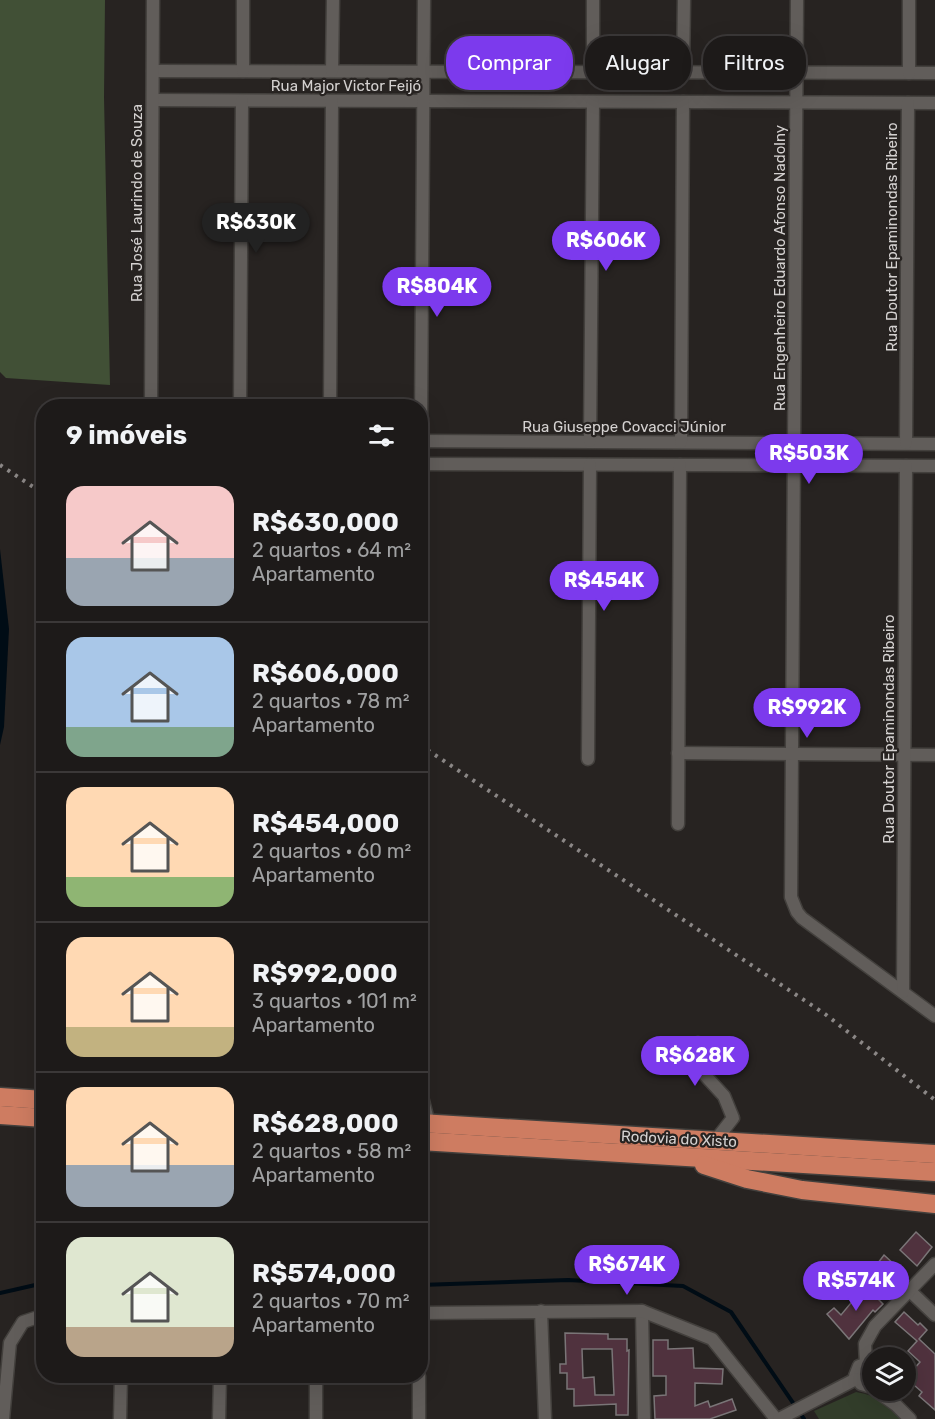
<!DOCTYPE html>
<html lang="pt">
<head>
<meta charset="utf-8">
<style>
	body { margin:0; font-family:Rubik,sans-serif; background:#252322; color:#f1f3f6; height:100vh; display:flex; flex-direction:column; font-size:22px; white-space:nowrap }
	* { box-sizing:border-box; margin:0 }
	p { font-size:20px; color:#a0a1a2 }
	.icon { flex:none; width:33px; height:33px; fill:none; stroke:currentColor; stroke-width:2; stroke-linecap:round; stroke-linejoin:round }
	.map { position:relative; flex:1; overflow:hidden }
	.details { position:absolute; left:36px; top:399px; width:392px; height:984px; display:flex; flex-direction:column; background:#1d1a19; border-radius:24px; box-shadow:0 6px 24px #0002,0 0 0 2px #3b3838 }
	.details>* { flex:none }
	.guide { position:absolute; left:446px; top:36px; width:399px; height:54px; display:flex; gap:12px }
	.tools { position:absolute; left:862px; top:1347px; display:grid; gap:12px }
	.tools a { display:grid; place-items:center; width:54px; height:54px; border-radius:50%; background:#1d1a19; box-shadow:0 6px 24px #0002,0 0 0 2px #3b3838; font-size:30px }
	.price { position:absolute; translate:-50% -51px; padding:0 14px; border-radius:21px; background:#7c3aed; color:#fff; font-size:20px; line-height:39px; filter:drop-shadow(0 2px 3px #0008) }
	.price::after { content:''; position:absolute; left:50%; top:36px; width:18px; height:14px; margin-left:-9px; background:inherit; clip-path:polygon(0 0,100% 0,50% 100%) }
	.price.active { background:#222; color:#fff }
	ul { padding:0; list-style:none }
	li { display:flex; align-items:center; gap:18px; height:150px; padding:0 30px }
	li+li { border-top:2px solid #3b3838 }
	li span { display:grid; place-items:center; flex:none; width:168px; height:120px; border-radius:18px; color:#555 }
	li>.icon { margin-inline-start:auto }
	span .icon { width:72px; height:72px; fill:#fffc; stroke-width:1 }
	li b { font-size:26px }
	h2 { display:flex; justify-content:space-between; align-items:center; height:72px; padding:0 30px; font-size:26px }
	.pill { padding:0 21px; border-radius:24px; background:#1d1a19; box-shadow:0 6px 24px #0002,0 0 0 2px #3b3838; font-size:21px; line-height:54px }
	.pill.active { background:#7c3aed; color:#fff }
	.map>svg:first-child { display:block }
</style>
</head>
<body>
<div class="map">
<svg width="935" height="1419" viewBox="0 0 935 1419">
	<rect width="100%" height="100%" fill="#272321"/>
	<path fill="#323d2a" d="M856 1392C877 1395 888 1405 903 1419H819L814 1411Z"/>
	<path fill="#415036" d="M0 0H105L104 97 110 385 6 378 0 372Z"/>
	<path fill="#000c15" d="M0 549 9 629 4 727 0 745Z"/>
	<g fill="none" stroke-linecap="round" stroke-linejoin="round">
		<g stroke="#000c15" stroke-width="4">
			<path d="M420 1285 568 1280 683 1286 731 1312 804 1419"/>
			<path d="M0 1293 44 1283"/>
		</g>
	</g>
	<g fill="#50323e" stroke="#7a7577" stroke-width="1.5" fill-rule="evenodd">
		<path d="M916 1232 932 1247 917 1266 900 1250Z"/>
		<path d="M884 1255 896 1266 890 1273 878 1263Z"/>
		<path d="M865 1286 883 1304 875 1312 873 1310 849 1339 827 1314 834 1308 841 1315Z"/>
		<path d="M904 1312 918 1325 920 1323 927 1330 919 1339 935 1354V1410L919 1396 922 1392 906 1378 920 1362 908 1351 917 1341 895 1322Z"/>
		<path d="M565 1333 608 1334V1339H627V1351L629 1350 628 1415H616V1404L574 1406V1389H567V1373H560V1364H566ZM582 1349H612L614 1395H595L594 1377 583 1378Z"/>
		<path d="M653 1340H668V1349L693 1348 694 1368 723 1369 722 1384 695 1383V1406L708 1401 710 1407 732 1399 736 1410 710 1419H655L654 1396 666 1395V1376H653Z"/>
	</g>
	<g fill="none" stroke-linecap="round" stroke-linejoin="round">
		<g stroke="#43403d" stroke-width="15">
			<g id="minor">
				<path d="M797 0 791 897 797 912 802 918 935 1016"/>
				<path d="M153 71 935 73"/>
				<path d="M243 71V0"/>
				<path d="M332 71 333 0"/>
				<path d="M593 72V0"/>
				<path d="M683 72 684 0"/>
				<path d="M909 73V0"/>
				<path d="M153 100 935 103"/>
				<path d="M151 406 153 0"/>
				<path d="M240 406 242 101"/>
				<path d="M330 406 332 101"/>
				<path d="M420 441 935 444"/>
				<path d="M590 441 593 102"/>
				<path d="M681 442 683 102"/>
				<path d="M906 443 908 103"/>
				<path d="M420 464 935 466"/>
				<path d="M420 565 424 0"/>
				<path d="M678 753 935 755"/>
				<path d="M588 759 590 465"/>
				<path d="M678 824 680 465"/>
				<path d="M903 992 906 466"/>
				<path d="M698 1043 691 1060 724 1096 733 1118 715 1141"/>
				<path d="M420 1089 429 1124"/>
				<path d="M909 1290 935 1315"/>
				<path d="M541 1311 545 1419"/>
				<path d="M642 1311 644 1419"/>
				<path d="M420 1313 642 1311 712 1339 776 1419"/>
				<path d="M866 1364 865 1344 875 1326 935 1264"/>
				<path d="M872 1365 866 1364 859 1366 855 1376 861 1384 868 1386 873 1384"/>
				<path d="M875 1390 896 1405 910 1419"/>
				<path d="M3 1419 10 1343 23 1322 44 1315"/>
				<path d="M120 1419 121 1376"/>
				<path d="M219 1419 220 1376"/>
				<path d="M316 1419V1376"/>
				<path d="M419 1419V1376"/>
				<path d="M779 1419 856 1379"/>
			</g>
		</g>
		<g stroke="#43403d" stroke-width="21">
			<g id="highway">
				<path d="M0 1097 44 1100"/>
				<path d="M0 1115 44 1118"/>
				<path d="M420 1123 935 1154"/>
				<path d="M420 1141 935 1172"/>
				<path d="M704 1165 747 1179 802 1190 935 1204"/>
			</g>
		</g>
		<use href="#minor" stroke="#615d5a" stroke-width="12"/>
		<use href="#highway" stroke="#ce7c61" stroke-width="18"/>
		<g stroke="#8b8786" stroke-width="4" stroke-dasharray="3 6" stroke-linecap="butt">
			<path d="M0 465 44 494"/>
			<path d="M420 745 825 1014 935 1100"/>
		</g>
	</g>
	<g text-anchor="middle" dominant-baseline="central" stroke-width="4.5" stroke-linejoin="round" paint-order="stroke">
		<g font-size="15" fill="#d4d1d0" stroke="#272321">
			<text x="346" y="86">Rua Major Victor Feijó</text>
			<text transform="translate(137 203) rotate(-90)">Rua José Laurindo de Souza</text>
			<text transform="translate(892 237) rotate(-90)">Rua Doutor Epaminondas Ribeiro</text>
			<text transform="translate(780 268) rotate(-90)">Rua Engenheiro Eduardo Afonso Nadolny</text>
			<text x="624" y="427">Rua Giuseppe Covacci Júnior</text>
			<text transform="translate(889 729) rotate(-90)">Rua Doutor Epaminondas Ribeiro</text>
			<text transform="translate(679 1139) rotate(3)">Rodovia do Xisto</text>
		</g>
	</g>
</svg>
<div class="tools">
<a><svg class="icon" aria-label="layers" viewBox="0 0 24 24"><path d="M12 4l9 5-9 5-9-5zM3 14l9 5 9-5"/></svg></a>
</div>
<b class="price active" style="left:256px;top:254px">R$630K</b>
<b class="price" style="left:606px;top:272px">R$606K</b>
<b class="price" style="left:437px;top:318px">R$804K</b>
<b class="price" style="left:809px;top:485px">R$503K</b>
<b class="price" style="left:604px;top:612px">R$454K</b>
<b class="price" style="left:807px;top:739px">R$992K</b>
<b class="price" style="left:695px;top:1087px">R$628K</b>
<b class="price" style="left:627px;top:1296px">R$674K</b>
<b class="price" style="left:856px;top:1312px">R$574K</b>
<div class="guide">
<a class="pill active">Comprar</a>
<a class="pill">Alugar</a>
<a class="pill">Filtros</a>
</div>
<section class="details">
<h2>9 imóveis<svg class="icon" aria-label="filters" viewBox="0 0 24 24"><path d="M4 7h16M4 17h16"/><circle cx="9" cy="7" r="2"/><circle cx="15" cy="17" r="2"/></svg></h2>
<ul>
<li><span style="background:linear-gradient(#f6c9c9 60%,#9aa5b1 0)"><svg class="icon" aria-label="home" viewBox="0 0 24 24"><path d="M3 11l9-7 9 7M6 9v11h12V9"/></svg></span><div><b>R$630,000</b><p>2 quartos · 64 m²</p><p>Apartamento</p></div></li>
<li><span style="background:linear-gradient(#a9c7e8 75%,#7fa58c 0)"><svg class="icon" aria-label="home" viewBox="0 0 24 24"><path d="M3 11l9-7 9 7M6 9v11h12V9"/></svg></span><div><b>R$606,000</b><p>2 quartos · 78 m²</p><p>Apartamento</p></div></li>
<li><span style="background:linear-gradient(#ffd9b3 75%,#8fb573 0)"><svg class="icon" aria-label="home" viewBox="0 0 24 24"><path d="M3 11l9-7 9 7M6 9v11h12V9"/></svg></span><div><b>R$454,000</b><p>2 quartos · 60 m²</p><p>Apartamento</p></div></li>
<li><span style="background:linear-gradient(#ffd9b3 75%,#c2b280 0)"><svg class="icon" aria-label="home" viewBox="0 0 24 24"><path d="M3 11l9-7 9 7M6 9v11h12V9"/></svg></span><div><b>R$992,000</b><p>3 quartos · 101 m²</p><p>Apartamento</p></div></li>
<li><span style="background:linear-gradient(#ffd9b3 65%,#9aa5b1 0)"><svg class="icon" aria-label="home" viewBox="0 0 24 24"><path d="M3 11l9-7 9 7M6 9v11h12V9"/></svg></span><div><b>R$628,000</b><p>2 quartos · 58 m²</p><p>Apartamento</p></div></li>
<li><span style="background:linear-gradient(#dfe7d0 75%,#b9a48a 0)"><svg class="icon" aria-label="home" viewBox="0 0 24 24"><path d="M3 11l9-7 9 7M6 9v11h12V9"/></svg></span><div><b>R$574,000</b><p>2 quartos · 70 m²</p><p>Apartamento</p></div></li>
</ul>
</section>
</div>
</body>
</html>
